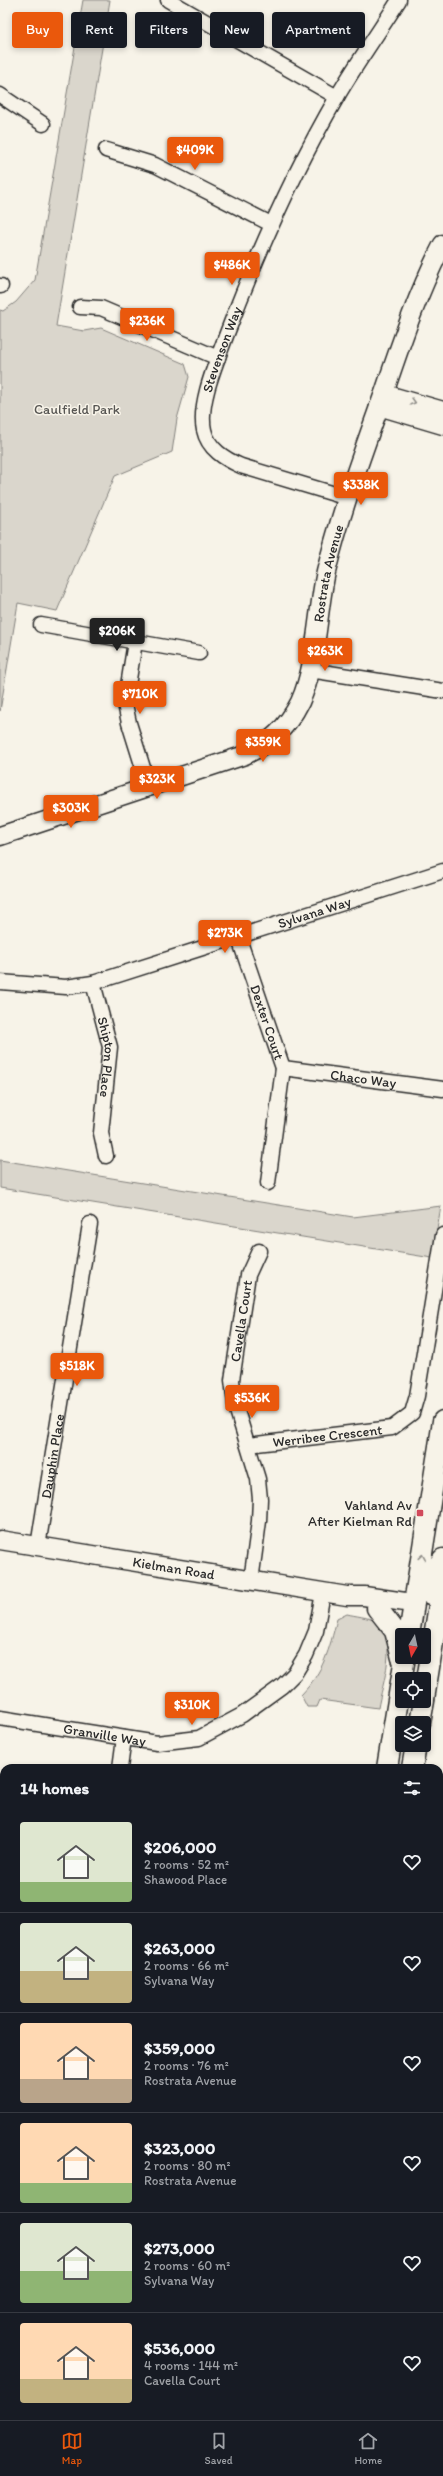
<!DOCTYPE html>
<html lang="en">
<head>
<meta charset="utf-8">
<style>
	body { margin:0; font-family:Itim,sans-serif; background:#20242c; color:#f1f3f6; height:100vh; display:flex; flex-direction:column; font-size:15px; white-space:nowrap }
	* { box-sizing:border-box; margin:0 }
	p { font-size:13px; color:#9ea1a6 }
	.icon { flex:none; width:22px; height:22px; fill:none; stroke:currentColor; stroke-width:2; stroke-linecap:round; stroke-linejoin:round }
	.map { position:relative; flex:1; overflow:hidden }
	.panel { position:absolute; left:0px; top:1764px; width:443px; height:656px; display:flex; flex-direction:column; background:#171b24; border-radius:12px 12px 0 0; box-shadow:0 2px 6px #0003 }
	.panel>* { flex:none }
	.top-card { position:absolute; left:12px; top:12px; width:419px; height:36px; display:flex; gap:8px }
	.needle { width:26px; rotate:189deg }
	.buttons { position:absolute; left:395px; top:1628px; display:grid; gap:8px }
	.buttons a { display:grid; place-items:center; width:36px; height:36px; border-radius:4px; background:#171b24; box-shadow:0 2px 6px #0003; font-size:20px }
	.price { position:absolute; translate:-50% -34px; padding:0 9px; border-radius:4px; background:#ea580c; color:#fff; font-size:13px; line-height:26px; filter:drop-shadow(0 1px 2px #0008) }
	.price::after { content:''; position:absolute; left:50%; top:24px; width:12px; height:9px; margin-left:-6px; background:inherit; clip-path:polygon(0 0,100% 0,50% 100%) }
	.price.active { background:#222; color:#fff }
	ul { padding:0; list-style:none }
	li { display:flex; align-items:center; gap:12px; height:100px; padding:0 20px }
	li+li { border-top:1px solid #363941 }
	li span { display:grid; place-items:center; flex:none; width:112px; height:80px; border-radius:4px; color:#555 }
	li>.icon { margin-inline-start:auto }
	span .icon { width:48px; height:48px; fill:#fffc; stroke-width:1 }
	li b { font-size:17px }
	h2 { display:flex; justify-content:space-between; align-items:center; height:48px; padding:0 20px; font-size:17px }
	.chip { padding:0 14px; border-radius:4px; background:#171b24; box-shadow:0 2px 6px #0003; font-size:14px; line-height:36px }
	.chip.active { background:#ea580c; color:#fff }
	.tab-bar { display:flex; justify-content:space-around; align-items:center; height:56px; border-top:1px solid #363941; background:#171b24; font-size:11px; color:#9ea1a6 }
	.tab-bar a { display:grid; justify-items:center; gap:2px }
	.tab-bar .active { color:#ea580c }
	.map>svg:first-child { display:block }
</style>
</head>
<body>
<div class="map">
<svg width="443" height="2420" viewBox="0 0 443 2420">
	<rect width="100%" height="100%" fill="#f7f3e8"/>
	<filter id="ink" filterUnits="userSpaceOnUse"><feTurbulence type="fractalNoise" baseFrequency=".025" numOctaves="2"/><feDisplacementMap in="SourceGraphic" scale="8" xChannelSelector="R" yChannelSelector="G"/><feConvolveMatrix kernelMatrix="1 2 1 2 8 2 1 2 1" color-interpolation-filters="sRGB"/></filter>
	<g filter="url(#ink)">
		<path fill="#e8e4da" d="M439 2068H443V2150L439 2149Z"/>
		<g fill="#dad6cc" stroke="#82807c">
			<path d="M83 0H110L56 326 84 331 101 328 185 364 189 377 177 419 172 452 115 476 57 611 18 603 0 711V310L3 311 16 302 35 280Z"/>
			<path d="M0 1160 353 1217 441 1206 432 1258 0 1188Z"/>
			<path d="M347 1614C355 1616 368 1617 375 1621 400 1639 382 1684 378 1708L320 1700 317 1707H307L301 1695C324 1671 329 1650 337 1619Z"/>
		</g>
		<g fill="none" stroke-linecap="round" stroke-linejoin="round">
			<path stroke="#7a7874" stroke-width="4" d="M151 2420 152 2416"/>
			<g stroke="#2b2b2b" stroke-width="17">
				<g id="minor">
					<path d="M168 0 337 97"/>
					<path d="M0 95 43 124"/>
					<path d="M106 150 155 165 271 224"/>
					<path d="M0 286H1"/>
					<path d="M80 307 101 308 218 358"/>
					<path id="s1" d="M348 498 241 466C225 459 208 449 204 430 198 403 217 361 226 336 257 254 293 173 337 97 356 64 379 32 399 0"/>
					<path d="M41 625 199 653"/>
					<path d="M135 642 125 704 129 723 149 787"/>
					<path d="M310 670 443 691"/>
					<path id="s2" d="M238 936 283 1068 268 1183"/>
					<path id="s3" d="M0 982 66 987 93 983 443 871"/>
					<path id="s4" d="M93 983 110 1047 101 1133 106 1156"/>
					<path id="s5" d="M283 1068 443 1089"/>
					<path id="s6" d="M248 1445 392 1428 412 1413 417 1396 443 1235"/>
					<path id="s7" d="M38 1546 90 1224"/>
					<path id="s8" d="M251 1581 259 1521 260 1499 258 1479 235 1404 232 1380 248 1275 259 1251"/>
					<path id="s9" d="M0 1718 157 1743 199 1738 242 1715 282 1686 295 1673 306 1655 316 1631 323 1593"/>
					<path d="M120 1768 124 1738"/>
					<path d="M439 1806H443"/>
					<path d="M439 1988 443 1989"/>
					<path d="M0 2283 4 2257"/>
					<path d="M0 2378 4 2379"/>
				</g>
			</g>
			<g stroke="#2b2b2b" stroke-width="21">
				<g id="tertiary">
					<path d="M384 394 443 411"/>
					<path d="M379 406 443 425"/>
					<path id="s10" d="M0 836 245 755C270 743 287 728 300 702 317 665 317 612 326 572 341 511 363 452 384 393 401 343 418 292 443 244"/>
					<path id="s11" d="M0 1540 347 1596H364L405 1602"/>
				</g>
			</g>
			<g stroke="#2b2b2b" stroke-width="23">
				<g id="secondary">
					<path d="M430 1594 435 1570 443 1559"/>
					<path d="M377 1608 395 1631 402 1658"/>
					<path d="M409 1635 443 1421"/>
					<path d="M424 1699 443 1580"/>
					<path d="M420 1723 424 1701"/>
					<path d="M387 1768 405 1657"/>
					<path d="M412 1768 416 1745"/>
					<path d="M297 2420V2416"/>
					<path d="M321 2420V2416"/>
				</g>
			</g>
			<g stroke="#2b2b2b" stroke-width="25">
				<g id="primary">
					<path d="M0 1950 4 1951"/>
					<path d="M0 1974H4"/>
					<path d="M439 2022 443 2023"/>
					<path d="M439 2046H443"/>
				</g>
			</g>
			<use href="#minor" stroke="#f7f3e8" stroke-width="14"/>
			<use href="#tertiary" stroke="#f7f3e8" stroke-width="18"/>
			<use href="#secondary" stroke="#f7f3e8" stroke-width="20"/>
			<use href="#primary" stroke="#f7f3e8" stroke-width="22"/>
		</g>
		<defs><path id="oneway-chevron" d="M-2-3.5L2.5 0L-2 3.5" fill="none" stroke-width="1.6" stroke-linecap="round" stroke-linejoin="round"/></defs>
		<g stroke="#918f8a">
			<use href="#oneway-chevron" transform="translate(413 402) rotate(16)"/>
			<use href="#oneway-chevron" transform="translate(422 1557) rotate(-81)"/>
		</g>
	</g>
	<rect fill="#d1495b" stroke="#f7f3e8" stroke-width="1.5" x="416" y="1509" width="8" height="8" rx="2"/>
	<g text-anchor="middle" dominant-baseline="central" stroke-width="3" stroke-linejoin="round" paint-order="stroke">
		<g font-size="14" fill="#2b2b2b" stroke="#f7f3e8">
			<text stroke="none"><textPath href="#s1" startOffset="249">Stevenson Way</textPath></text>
			<text stroke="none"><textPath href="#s10" startOffset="468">Rostrata Avenue</textPath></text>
			<text stroke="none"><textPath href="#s3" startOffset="326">Sylvana Way</textPath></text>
			<text stroke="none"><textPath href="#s2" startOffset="91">Dexter Court</textPath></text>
			<text stroke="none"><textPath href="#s4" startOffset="76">Shipton Place</textPath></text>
			<text stroke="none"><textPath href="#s5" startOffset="81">Chaco Way</textPath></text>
			<text stroke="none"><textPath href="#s8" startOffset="265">Cavella Court</textPath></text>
			<text stroke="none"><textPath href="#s6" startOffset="80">Werribee Crescent</textPath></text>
			<text stroke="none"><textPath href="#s7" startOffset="91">Dauphin Place</textPath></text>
			<text stroke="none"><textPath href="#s11" startOffset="176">Kielman Road</textPath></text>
			<text stroke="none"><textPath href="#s9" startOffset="106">Granville Way</textPath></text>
		</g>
		<g font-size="14" fill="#575653" stroke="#f7f3e8">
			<text x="77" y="409">Caulfield Park</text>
		</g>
		<g font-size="14" fill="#2b2b2b" stroke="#f7f3e8" text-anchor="end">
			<text x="412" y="1505">Vahland Av<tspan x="412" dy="16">After Kielman Rd</tspan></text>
		</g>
	</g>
</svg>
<div class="buttons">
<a><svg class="needle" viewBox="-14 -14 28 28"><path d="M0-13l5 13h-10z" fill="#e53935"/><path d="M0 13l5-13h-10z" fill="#9ea1a6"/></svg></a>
<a><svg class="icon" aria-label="locate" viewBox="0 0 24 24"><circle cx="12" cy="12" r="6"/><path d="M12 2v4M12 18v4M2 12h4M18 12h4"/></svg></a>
<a><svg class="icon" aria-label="layers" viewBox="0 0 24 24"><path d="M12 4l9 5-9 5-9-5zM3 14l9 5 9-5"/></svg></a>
</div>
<b class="price" style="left:195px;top:171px">$409K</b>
<b class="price" style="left:232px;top:286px">$486K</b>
<b class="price" style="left:147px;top:342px">$236K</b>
<b class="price" style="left:361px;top:506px">$338K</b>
<b class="price active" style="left:117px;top:652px">$206K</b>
<b class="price" style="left:325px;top:672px">$263K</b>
<b class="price" style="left:140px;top:715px">$710K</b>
<b class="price" style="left:263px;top:763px">$359K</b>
<b class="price" style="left:157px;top:800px">$323K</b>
<b class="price" style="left:71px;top:829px">$303K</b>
<b class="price" style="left:225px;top:954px">$273K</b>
<b class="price" style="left:77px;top:1387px">$518K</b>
<b class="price" style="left:252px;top:1419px">$536K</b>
<b class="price" style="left:192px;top:1726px">$310K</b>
<div class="top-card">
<a class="chip active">Buy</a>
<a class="chip">Rent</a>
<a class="chip">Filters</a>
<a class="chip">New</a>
<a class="chip">Apartment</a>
</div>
<section class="panel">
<h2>14 homes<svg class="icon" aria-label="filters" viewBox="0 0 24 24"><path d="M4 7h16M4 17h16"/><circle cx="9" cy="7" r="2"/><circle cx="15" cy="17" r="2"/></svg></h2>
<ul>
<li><span style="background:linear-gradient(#dfe7d0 75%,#8fb573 0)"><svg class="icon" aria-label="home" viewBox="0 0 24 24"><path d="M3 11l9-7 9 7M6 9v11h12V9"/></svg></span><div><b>$206,000</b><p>2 rooms · 52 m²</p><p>Shawood Place</p></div><svg class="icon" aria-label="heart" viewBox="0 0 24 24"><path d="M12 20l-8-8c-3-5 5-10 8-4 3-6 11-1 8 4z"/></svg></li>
<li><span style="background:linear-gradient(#dfe7d0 60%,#c2b280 0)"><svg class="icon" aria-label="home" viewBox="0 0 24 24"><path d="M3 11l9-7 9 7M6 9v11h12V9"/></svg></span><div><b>$263,000</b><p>2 rooms · 66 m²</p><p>Sylvana Way</p></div><svg class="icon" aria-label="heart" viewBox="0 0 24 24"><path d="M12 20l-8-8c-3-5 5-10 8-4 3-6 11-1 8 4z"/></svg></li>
<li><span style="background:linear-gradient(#ffd9b3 70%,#b9a48a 0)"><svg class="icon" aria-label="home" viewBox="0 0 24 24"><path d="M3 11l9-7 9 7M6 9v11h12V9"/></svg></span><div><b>$359,000</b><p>2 rooms · 76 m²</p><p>Rostrata Avenue</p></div><svg class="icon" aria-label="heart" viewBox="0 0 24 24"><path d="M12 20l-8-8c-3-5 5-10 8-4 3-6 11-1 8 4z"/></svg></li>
<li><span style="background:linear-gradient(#ffd9b3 75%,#8fb573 0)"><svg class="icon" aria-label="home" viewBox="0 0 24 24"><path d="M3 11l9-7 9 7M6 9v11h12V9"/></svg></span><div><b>$323,000</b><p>2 rooms · 80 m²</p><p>Rostrata Avenue</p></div><svg class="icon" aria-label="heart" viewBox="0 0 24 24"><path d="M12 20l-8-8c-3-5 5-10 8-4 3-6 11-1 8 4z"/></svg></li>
<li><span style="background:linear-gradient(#dfe7d0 60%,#8fb573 0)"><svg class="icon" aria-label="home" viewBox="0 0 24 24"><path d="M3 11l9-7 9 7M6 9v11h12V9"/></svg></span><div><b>$273,000</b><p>2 rooms · 60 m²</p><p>Sylvana Way</p></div><svg class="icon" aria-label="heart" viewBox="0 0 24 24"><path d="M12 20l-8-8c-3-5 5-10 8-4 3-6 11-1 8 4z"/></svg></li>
<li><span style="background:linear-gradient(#ffd9b3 70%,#c2b280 0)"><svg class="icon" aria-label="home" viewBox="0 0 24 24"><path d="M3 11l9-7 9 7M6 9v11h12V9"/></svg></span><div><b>$536,000</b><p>4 rooms · 144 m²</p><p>Cavella Court</p></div><svg class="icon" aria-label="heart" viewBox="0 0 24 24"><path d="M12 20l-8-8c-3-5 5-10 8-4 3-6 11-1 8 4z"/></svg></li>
</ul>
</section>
</div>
<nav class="tab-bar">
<a class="active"><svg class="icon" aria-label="map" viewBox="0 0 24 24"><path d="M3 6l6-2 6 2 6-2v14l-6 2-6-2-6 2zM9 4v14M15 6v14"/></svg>Map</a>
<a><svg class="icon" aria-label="saved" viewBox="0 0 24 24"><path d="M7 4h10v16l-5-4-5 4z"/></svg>Saved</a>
<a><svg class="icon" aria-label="home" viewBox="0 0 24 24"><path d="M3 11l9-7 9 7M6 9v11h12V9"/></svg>Home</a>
</nav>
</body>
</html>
